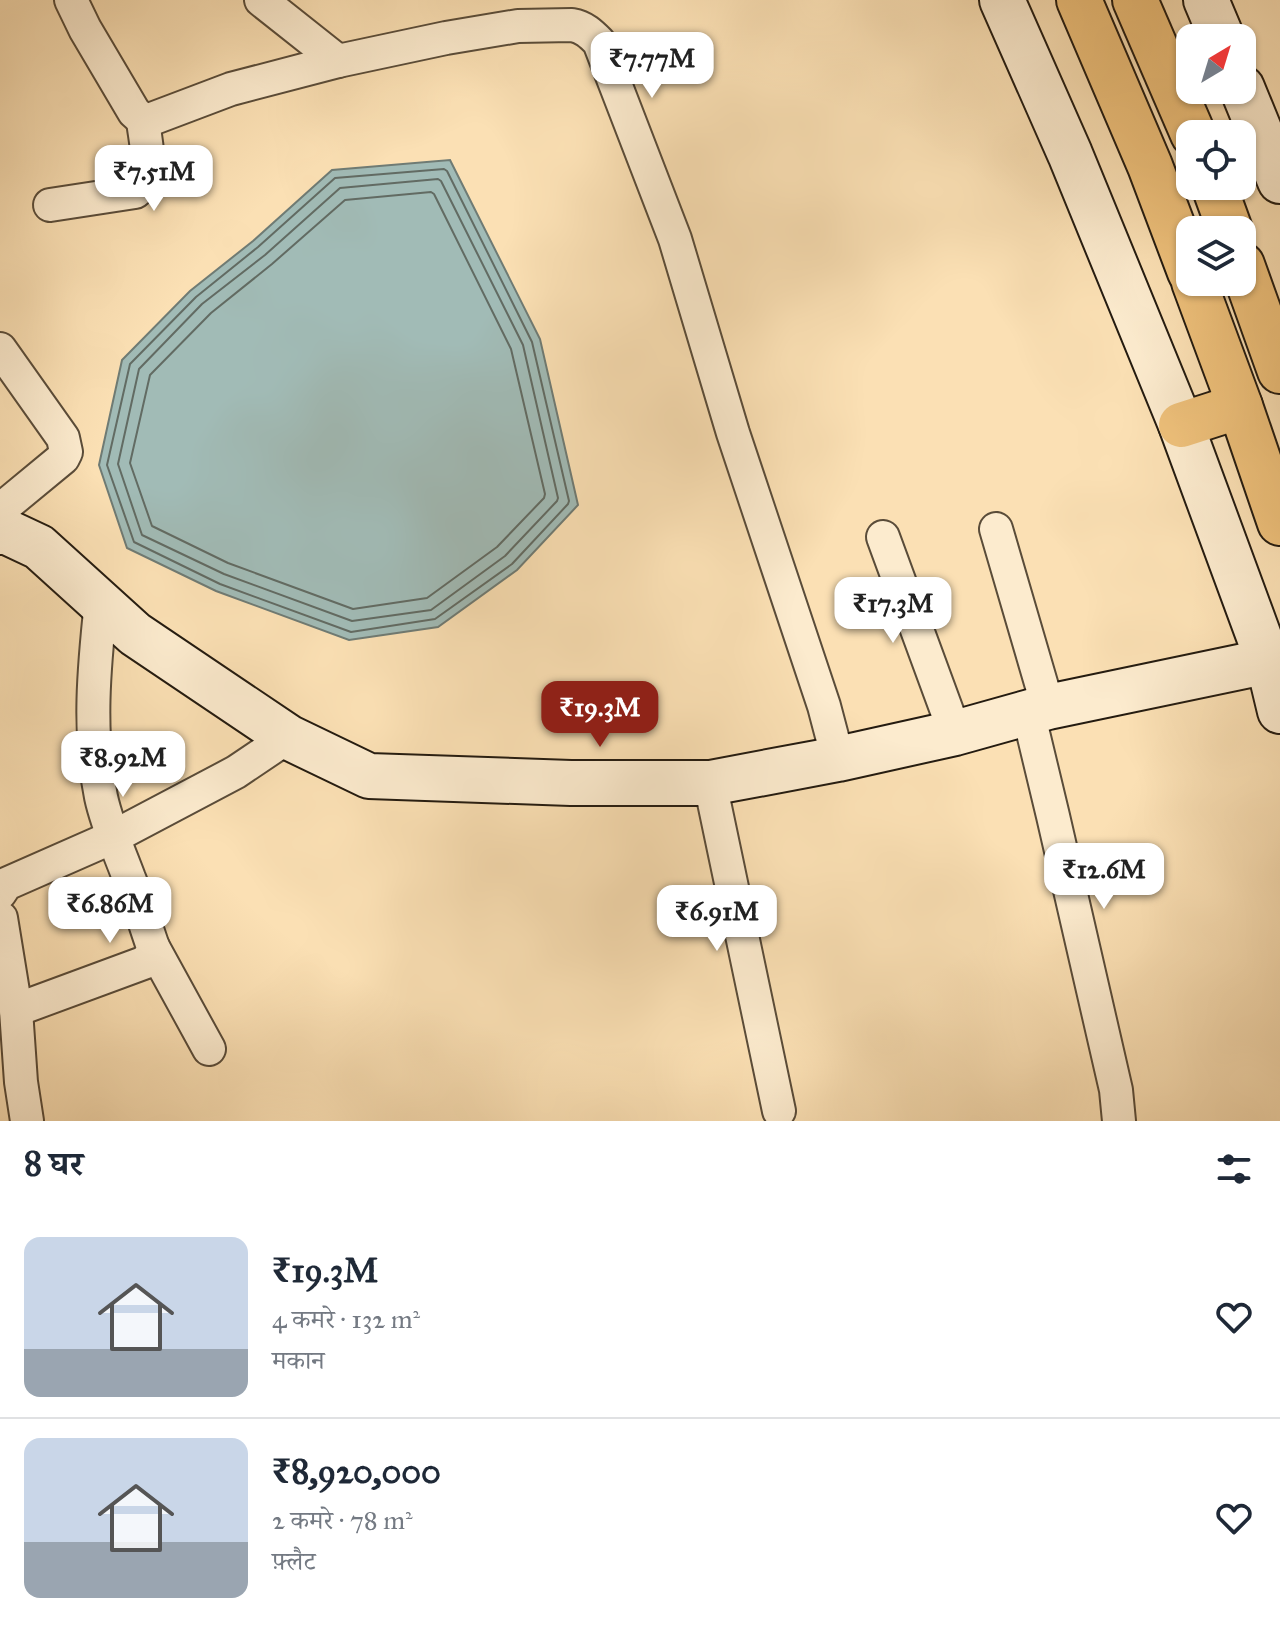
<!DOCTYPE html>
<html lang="hi">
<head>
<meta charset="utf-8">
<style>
	body { margin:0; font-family:"IM FELL Great Primer","Noto Serif Devanagari",serif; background:#f2f2f3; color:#1f2937; height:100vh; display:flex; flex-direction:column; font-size:30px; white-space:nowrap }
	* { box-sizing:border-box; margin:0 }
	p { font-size:26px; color:#747a83 }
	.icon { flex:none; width:44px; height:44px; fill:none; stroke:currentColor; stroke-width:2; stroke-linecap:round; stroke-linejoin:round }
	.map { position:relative; height:1121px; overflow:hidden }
	.drawer { display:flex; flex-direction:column; background:#fff; flex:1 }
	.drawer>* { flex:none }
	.needle { width:52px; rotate:38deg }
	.buttons { position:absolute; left:1176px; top:24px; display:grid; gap:16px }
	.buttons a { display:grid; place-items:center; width:80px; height:80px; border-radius:16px; background:#fff; box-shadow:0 2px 6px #0004; font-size:40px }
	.price { position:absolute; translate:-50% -68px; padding:0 18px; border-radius:16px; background:#fff; color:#222; font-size:26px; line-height:52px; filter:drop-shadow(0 2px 4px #0008) }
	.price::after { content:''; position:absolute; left:50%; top:48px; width:24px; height:18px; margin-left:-12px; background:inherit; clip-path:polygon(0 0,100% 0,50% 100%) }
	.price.current { background:#8f2418; color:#fff }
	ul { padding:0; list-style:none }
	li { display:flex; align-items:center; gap:24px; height:200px; padding:0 24px }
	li+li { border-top:2px solid #e0e1e3 }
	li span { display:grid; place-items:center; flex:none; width:224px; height:160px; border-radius:16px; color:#555 }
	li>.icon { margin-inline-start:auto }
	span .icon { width:96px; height:96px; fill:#fffc; stroke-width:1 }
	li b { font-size:34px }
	h2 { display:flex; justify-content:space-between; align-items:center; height:96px; padding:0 24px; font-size:34px }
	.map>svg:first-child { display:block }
</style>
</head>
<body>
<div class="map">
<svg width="1280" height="1121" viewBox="0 0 1280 1121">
	<rect width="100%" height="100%" fill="#fbe0b4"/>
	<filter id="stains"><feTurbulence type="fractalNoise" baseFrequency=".0025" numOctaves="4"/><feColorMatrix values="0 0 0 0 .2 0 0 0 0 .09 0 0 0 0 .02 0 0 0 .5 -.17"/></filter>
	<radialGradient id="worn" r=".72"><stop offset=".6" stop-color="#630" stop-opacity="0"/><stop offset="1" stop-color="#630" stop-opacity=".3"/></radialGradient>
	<path fill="#a1bbb6" stroke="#6f7b74" stroke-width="2" d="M450 160 540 339 578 505 517 570 438 627 349 640 216 591 127 548 99 465 122 360 190 291 253 241 332 170Z"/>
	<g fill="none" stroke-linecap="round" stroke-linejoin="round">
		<g stroke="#626b63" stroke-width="2">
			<path d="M444 169 447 171 532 342 569 501 568 504 512 564 435 619 351 632 220 584 134 542 107 465 130 364 196 297 258 247 335 178Z"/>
			<path d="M438 179 441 181 523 345 558 498 557 501 505 556 431 610 352 621 224 574 142 535 118 464 139 369 202 304 265 255 340 188Z"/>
			<path d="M431 192 434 194 511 349 545 494 544 498 497 547 427 598 353 609 228 563 152 526 130 463 150 375 211 313 272 264 345 200Z"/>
		</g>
		<g stroke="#5a4c39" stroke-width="36">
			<g id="street">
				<path d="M71 0 85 29 134 112 143 120H149L231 89 338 61 446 38 518 26 572 25C584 27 591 34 599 42L675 239 733 433 824 706 838 759"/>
				<path d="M261 0 338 61"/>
				<path d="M50 205 135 192C156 177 145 142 143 120"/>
				<path d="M0 349 63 438 66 452 63 458 0 510"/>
				<path d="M996 529 1048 707"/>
				<path d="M883 537 955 733"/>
				<path d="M1028 712 1053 816 1116 1090 1119 1121"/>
				<path d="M710 783 779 1111"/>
				<path d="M0 893 6 884 113 837 236 772 288 737"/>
				<path d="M1 918 16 1010 21 1082 27 1121"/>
				<path d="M153 947 209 1049"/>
				<path d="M16 1010 146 962 152 953 153 947C145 924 138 900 129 878 119 851 107 825 101 797 88 732 94 667 101 602"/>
			</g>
		</g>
		<g stroke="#241b10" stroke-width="48">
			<g id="secondary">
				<path d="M1002 0 1070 154 1181 425 1268 661 1280 711"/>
				<path d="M1206 0 1222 38"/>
				<path d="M1242 88 1280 181"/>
				<path d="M0 532H7L39 547 135 634 288 737 369 776 571 783H710L838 759 955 733 1048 707 1268 661 1280 662"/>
			</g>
		</g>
		<g stroke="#241b10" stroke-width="48">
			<g id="highway">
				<path d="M1079 0 1150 166 1190 272"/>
				<path d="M1135 0 1193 134"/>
				<path d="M1214 186 1230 230"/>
				<path d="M1242 265 1280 371"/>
				<path d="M1194 282 1240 406 1280 523"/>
				<path d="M1181 425 1240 406"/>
			</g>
		</g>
		<use href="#street" stroke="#fcebce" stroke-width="32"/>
		<use href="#secondary" stroke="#fcebce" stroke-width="44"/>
		<use href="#highway" stroke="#eec07a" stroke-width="44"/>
	</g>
	<rect width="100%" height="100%" filter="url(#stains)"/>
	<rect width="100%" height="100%" fill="url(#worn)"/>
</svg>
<div class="buttons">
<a><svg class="needle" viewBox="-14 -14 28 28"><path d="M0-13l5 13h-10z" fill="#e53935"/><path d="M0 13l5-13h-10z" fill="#747a83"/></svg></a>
<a><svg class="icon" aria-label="locate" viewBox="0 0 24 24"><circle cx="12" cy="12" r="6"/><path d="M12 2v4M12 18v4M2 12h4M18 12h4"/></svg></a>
<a><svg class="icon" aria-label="layers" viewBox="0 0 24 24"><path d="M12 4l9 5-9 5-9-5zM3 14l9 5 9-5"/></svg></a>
</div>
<b class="price" style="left:652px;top:100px">₹7.77M</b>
<b class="price" style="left:154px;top:213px">₹7.51M</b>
<b class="price" style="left:893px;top:645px">₹17.3M</b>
<b class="price current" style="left:600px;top:749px">₹19.3M</b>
<b class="price" style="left:123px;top:799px">₹8.92M</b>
<b class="price" style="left:1104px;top:911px">₹12.6M</b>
<b class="price" style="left:110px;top:945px">₹6.86M</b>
<b class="price" style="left:717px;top:953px">₹6.91M</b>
</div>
<section class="drawer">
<h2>8 घर<svg class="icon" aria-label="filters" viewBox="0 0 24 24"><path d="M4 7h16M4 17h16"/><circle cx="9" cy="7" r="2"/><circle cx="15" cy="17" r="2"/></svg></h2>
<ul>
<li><span style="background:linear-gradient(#c9d6e8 70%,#9aa5b1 0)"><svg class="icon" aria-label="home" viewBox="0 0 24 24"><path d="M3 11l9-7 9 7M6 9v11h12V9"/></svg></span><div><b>₹19.3M</b><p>4 कमरे · 132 m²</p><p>मकान</p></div><svg class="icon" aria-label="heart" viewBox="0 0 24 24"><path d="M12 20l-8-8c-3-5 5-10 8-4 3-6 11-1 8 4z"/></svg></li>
<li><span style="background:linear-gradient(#c9d6e8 65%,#9aa5b1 0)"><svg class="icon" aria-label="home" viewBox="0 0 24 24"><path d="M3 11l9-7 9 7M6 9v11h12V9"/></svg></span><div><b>₹8,920,000</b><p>2 कमरे · 78 m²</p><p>फ़्लैट</p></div><svg class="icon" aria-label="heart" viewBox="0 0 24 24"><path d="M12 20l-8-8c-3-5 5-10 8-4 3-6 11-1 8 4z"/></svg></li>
</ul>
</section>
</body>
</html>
